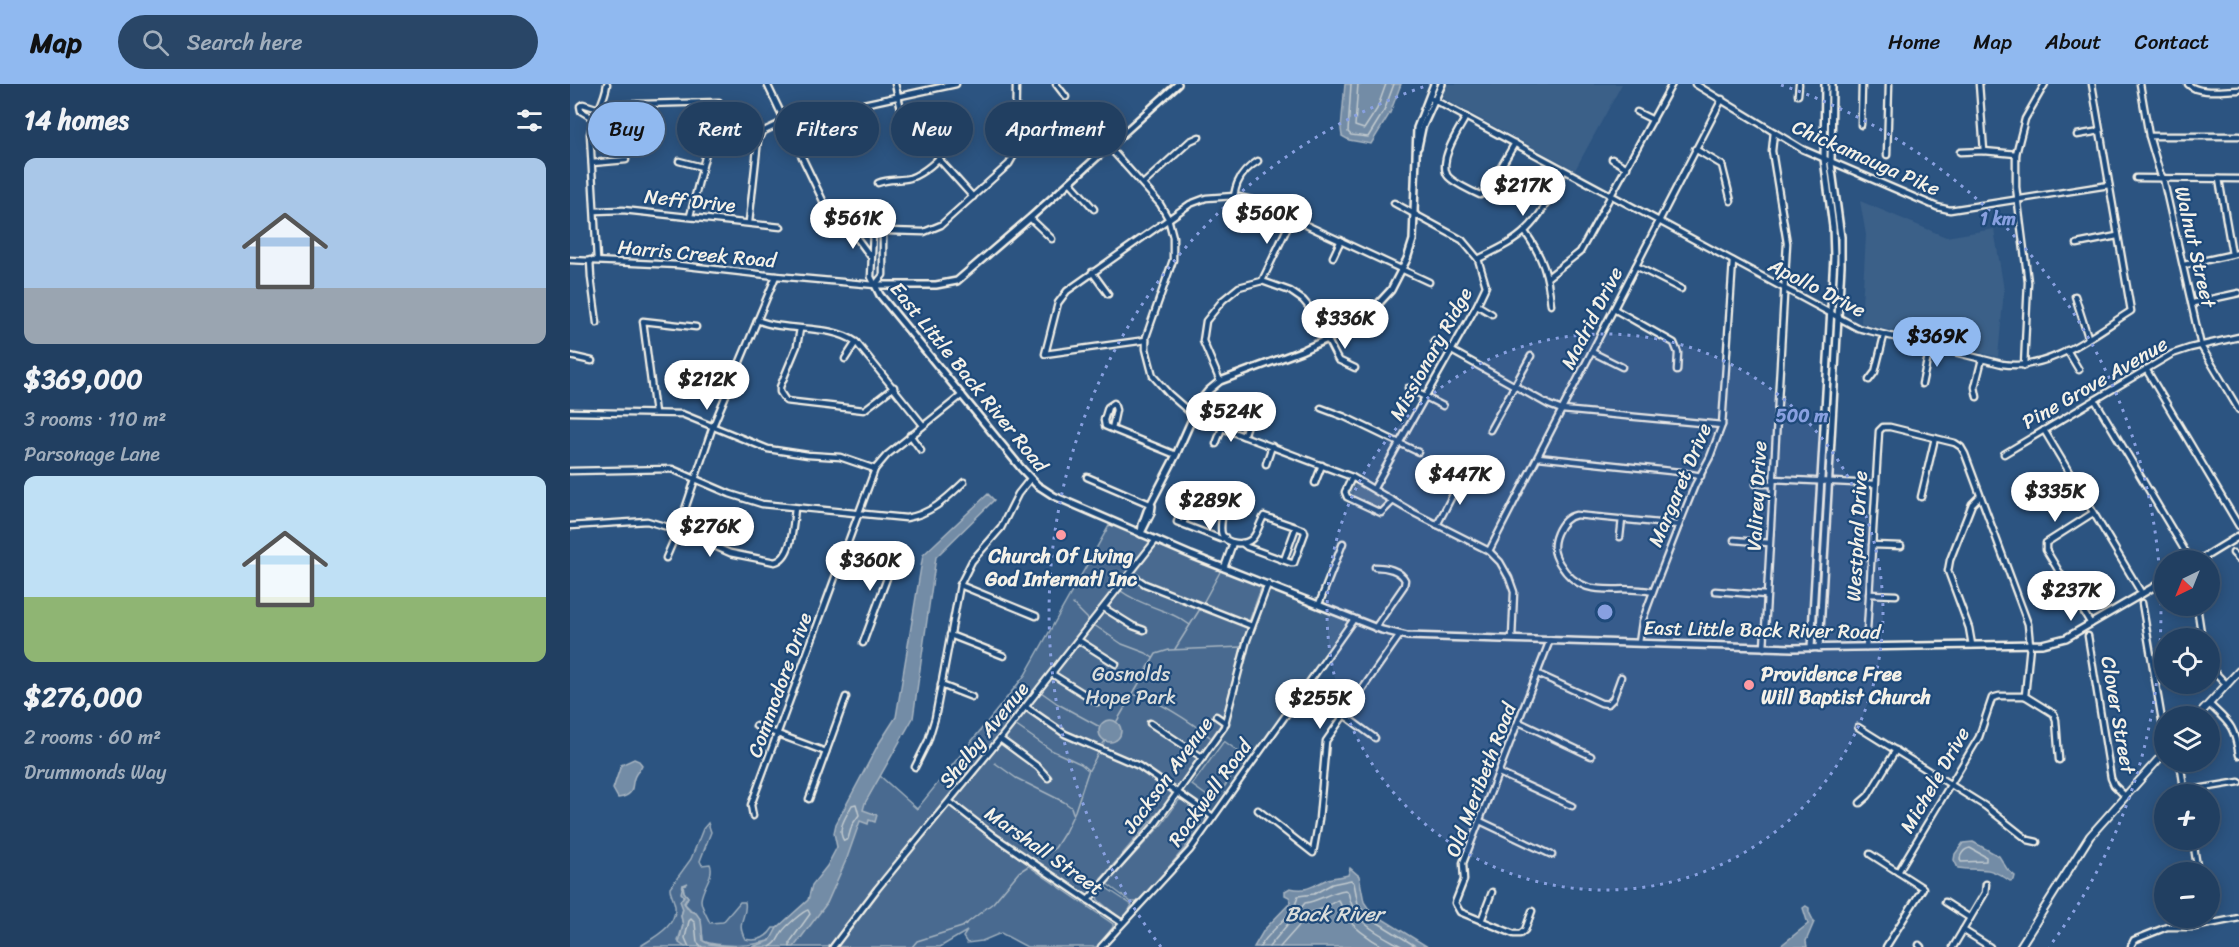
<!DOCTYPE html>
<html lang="en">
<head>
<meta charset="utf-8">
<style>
	body { margin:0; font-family:Sriracha,sans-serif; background:#294667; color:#f1f3f6; height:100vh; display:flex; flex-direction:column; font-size:22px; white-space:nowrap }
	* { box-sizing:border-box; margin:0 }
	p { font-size:20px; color:#a2afbd }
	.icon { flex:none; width:33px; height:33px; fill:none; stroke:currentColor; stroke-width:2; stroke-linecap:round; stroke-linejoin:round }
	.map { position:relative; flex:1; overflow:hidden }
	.sheet { display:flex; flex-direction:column; background:#213f61; width:570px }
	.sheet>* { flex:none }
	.guide { position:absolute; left:18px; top:18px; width:570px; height:54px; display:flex; gap:12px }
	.needle { width:39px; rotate:223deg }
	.fabs { position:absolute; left:1584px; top:466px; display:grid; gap:12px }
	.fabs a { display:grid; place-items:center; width:66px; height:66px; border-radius:50%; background:#213f61; box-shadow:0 3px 15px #0003,0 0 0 2px #3e5876; font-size:30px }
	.price { position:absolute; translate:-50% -51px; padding:0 14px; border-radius:21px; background:#fff; color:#222; font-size:20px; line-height:39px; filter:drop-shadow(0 2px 3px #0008) }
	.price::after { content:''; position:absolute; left:50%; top:36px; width:18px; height:14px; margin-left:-9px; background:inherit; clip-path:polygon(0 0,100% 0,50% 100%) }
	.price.active { background:#90b9f0; color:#111 }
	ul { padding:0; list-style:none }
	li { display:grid; align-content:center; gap:12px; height:318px; padding:0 24px }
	li span { display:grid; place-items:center; height:186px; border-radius:12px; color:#555 }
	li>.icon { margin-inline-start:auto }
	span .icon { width:108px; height:108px; fill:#fffc; stroke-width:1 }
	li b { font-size:26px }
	h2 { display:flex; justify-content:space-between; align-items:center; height:72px; padding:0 24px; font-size:26px }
	.chip { padding:0 21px; border-radius:27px; background:#213f61; box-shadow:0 3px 15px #0003,0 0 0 2px #3e5876; font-size:21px; line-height:54px }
	.chip.active { background:#90b9f0; color:#111 }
	header { display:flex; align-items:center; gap:36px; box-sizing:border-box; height:84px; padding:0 30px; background:#90b9f0; color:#111 }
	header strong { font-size:28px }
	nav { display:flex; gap:33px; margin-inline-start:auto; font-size:21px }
	.search { width:420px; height:54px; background:#294667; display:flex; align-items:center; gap:15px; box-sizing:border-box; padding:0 21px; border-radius:33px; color:#a2afbd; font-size:22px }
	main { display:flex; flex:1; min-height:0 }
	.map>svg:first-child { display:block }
</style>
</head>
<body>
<header>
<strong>Map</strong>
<div class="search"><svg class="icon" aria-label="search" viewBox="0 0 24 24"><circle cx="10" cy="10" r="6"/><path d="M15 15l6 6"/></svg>Search here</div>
<nav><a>Home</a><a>Map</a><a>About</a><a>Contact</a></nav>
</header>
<main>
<section class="sheet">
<h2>14 homes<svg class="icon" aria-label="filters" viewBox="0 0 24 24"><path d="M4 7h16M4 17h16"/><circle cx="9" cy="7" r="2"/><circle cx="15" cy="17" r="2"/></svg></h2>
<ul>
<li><span style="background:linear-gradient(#a9c7e8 70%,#9aa5b1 0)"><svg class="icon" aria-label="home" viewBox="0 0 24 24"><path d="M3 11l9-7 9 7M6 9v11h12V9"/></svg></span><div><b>$369,000</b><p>3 rooms · 110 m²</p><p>Parsonage Lane</p></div></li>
<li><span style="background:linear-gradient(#bfe0f5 65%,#8fb573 0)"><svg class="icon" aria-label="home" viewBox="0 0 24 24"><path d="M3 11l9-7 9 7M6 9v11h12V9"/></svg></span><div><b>$276,000</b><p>2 rooms · 60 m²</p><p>Drummonds Way</p></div></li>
</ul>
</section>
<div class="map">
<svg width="1669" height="863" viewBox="0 0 1669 863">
	<rect width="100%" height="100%" fill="#2c5481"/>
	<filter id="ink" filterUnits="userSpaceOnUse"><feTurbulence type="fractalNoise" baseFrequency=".0167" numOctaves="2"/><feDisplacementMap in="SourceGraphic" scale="12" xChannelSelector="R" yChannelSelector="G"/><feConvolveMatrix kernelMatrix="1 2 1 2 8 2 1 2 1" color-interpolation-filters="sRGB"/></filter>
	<g filter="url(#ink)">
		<g fill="#3b6088">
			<path d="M876 0H1052L1005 86 874 15 872 10Z"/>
			<path d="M1290 117 1376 153 1424 145 1434 206 1428 273 1291 239 1296 151Z"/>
			<path d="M692 502 777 536 643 729 608 704 651 640 680 535Z"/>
		</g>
		<g fill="#496b90" stroke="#9eaebc" stroke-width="1.5">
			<path d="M782 393 823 417 811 429 777 413 775 408Z"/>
			<path d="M540 440 692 502 680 535 651 640 604 710 513 816 462 781 460 783 543 840V843L527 863H457L431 849 412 857 397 859 393 853 397 847 370 863H222L248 829 294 720 310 692 347 725 455 591Z"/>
			<path d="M654 657 676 673 644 717 622 701Z"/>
			<path d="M609 716H613L636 735 634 741 593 790 567 818H561L537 800 592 740Z"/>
			<path d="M138 739 141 748 130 777 132 781 140 780C145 791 132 803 131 816 131 823 137 832 140 839L153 838 170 818H175C178 834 165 836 175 855 187 858 196 855 203 844H207C205 849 204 853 200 856 185 863 148 863 133 857L131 836 115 820 118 813 114 808 113 802 117 801H113V824L111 832 113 841 108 857 115 863H69C84 853 107 843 105 822 104 815 100 810 100 804L121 775 133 745Z"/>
			<path d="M535 803 562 821 555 833 551 835 528 816 527 813Z"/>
		</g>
		<g fill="#738ca6" stroke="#a7b4c0" stroke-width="1.5">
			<path d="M775 0H831L820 29 801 60 779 56 772 52 771 45Z"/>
			<path d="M418 410 424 416 366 473 343 634 295 719 293 726 307 731 305 738 299 736 298 740 290 737 277 774 257 819 224 863H182L200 857 207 844 238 816 242 801 257 782 267 763 264 749 266 740 308 661 326 633 353 471Z"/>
			<circle cx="540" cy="647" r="11"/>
			<path d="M64 675 69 677 72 681C71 684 68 687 66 690 59 701 68 711 48 714L43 705 51 681Z"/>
			<path d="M1403 758 1429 772 1437 785 1445 792 1444 796 1440 797C1415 780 1414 788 1388 784L1384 776 1385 770 1393 759Z"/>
			<path d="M780 784 789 792 794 818 801 828 858 863H684L694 846 721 818 719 813 715 811V807L720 804C739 808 741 802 758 795 764 793 771 793 778 791Z"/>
			<path d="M118 799 113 802 114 808 118 813 114 819 120 827 126 829 131 836 133 857 139 860 164 863H115L109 859 113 841 111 832 113 825 110 817 114 812 111 809 113 801Z"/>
			<path d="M1236 822 1239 824V828L1244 838 1236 857 1237 863H1209L1238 840 1233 824Z"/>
		</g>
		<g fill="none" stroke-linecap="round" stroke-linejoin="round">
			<g stroke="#c0c9ce" stroke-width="1.5">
				<path d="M781 0 778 48 781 51 798 53 814 27 824 0"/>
				<path d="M788 0 785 42 794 45 807 25 816 0"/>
				<path d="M286 720 289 731 282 741 278 755 274 757C266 745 276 733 282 721Z"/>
				<path d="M1400 764 1416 773V777L1391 778C1388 772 1394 765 1400 764Z"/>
				<path d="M119 863 115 854 119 837 121 835 125 839 127 858 132 863"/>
				<path d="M200 863C207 859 208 855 212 848 215 843 233 827 238 826L240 830 220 858V863"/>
				<path d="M690 863C700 845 724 832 728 812L744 810 762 800 781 796 784 799 788 820 797 832 847 863"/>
				<path d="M699 863 735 819C749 817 760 808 775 806L778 808C784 840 806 848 833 863"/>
				<path d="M710 863 741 828 752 825 768 816C772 820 772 827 776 833 786 846 800 855 814 863"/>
			</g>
			<g stroke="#a7b4c0" stroke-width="1.5">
				<path d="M551 507C572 523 600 525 620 541"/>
				<path d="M633 519 650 488"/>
				<path d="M503 520 519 536"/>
				<path d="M524 541 552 560 576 569 583 574"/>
				<path d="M605 565 630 525"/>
				<path d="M471 608 488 620 530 643"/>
				<path d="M563 611C580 610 625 641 640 653"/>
				<path d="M427 628 440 637"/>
				<path d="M547 637 586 570 599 566 672 563"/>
				<path d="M445 641 481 666 511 680 518 686"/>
				<path d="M533 660 535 657"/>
				<path d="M425 679 446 694 494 718 501 723 503 729"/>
				<path d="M469 775 485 764 495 748 505 727 518 688 528 669"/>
				<path d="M342 863 347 857 392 843 423 819 449 788 460 781"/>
			</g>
			<g stroke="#f4f1e8" stroke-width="9">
				<g id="minor">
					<path d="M197 0 255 121 266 139 281 146 354 148 371 141 439 80 443 73 445 64 446 0"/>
					<path d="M325 0 334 37"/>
					<path d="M486 0 496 13"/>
					<path d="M1125 0 1232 65 1367 123 1380 126 1539 101"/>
					<path d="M1409 0 1414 67"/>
					<path d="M1570 0 1579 52 1590 89 1593 94 1631 262 1669 326"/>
					<path d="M1618 0C1628 11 1655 6 1669 6"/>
					<path d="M1228 11 1229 0"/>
					<path d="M862 15 1288 244 1432 280C1480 288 1522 251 1561 227L1522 0"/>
					<path d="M32 21 149 18 120 132"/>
					<path d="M275 23 284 60"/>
					<path d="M1067 28 1083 36"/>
					<path d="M896 33C888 47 869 75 877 91 880 97 903 108 910 111L917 107 945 59"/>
					<path d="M24 35 11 27 10 22 13 20 29 25"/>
					<path d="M1291 41 1292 0"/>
					<path d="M1507 51 1530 47"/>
					<path d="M1579 52H1669"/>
					<path d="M539 63 590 120 598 134 603 153V176L576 253V265L583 292 599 310 623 331 652 344 782 393 842 428 919 467 930 478 939 494 944 508 942 554"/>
					<path d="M1125 65 1152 81 1161 117"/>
					<path d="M1390 68 1414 67 1446 70"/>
					<path d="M1317 71 1319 0"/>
					<path d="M368 74 403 113"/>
					<path d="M1042 75 1057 84"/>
					<path d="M109 77 132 83"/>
					<path d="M22 79 56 76"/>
					<path d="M1566 94 1669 95"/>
					<path d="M1649 95 1662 170"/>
					<path d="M500 98 524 125"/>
					<path d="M308 99C319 94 329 97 340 94 360 87 377 65 392 52"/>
					<path d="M573 100 620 57 629 53"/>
					<path d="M25 127 53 126 211 143"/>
					<path d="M460 134 482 155"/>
					<path d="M661 136C664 110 663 92 688 77"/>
					<path d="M179 138 188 56 192 48 215 37 386 0"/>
					<path d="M281 146 301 173"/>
					<path d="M303 147 301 193 305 201"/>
					<path d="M955 148C973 173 978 191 981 221"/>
					<path d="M1507 160 1547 152"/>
					<path d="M763 173 771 156"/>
					<path d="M908 175C924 167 943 159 956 146 973 130 983 107 994 87"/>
					<path d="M0 176 108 181 206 192 305 201"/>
					<path d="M20 176 21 194 27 239"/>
					<path d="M27 176 20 50C23 32 35 18 37 0"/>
					<path d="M1614 181 1669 169"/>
					<path d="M1066 182 1111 205"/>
					<path d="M522 188 538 210"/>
					<path d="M978 193 1010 168 1102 0"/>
					<path d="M692 197 722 134"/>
					<path d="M305 201 313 191V148"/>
					<path d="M1505 212 1518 253"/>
					<path d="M1623 219 1669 209"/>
					<path d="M907 221 922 230"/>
					<path d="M1044 225 1104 259 1108 269 1107 287"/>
					<path d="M187 236C218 249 258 239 286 258L353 341"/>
					<path d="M230 245 227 262 210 303V308L216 317 294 326 324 303"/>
					<path d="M576 256 475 270 488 219 497 207 620 120 636 114 664 112 682 116 859 198"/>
					<path d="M864 257 979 321 992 326 1152 341"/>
					<path d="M1497 266 1509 286"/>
					<path d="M1022 268 1052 283"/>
					<path d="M0 272 22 277"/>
					<path d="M275 275 286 258"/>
					<path d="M1454 282 1458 198 1446 103V70L1455 35 1475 0"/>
					<path d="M1576 285 1669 442"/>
					<path d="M1299 296 1305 288 1314 252"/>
					<path d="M650 297 633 257 636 237 653 216 669 203 692 197 720 207 733 216 744 229 768 276 785 284"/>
					<path d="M1352 300 1360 263"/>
					<path d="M838 304 873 322"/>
					<path d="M1407 313 1405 303 1412 275"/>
					<path d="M1525 316 1621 477"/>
					<path d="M751 324 775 333 848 368"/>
					<path d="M0 328 112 330 198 365 238 371 270 373 305 385"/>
					<path d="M85 329 73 237 126 243"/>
					<path d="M542 345 546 326 544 319 538 323 534 336 535 342 542 345 606 371"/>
					<path d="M920 346 961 272"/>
					<path d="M1474 346 1572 510"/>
					<path d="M340 351 351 366"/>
					<path d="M673 352 677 341"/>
					<path d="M646 360 652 344"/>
					<path d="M1434 370 1602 270 1620 264 1669 253"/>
					<path d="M968 373 1110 388 1131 392"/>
					<path d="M696 380 702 362"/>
					<path d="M0 387 102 385 160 410 192 420 336 434C361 430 376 415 394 398"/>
					<path d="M517 393 582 421"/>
					<path d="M782 393 775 408 777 413 781 415 811 429 823 417"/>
					<path d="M1203 395 1305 400"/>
					<path d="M745 399 752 381"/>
					<path d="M1186 400H1202"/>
					<path d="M804 404 907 221 916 202 908 175 892 156 824 119"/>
					<path d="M1351 413 1365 354"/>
					<path d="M613 440 626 405"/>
					<path d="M867 441 892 393"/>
					<path d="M0 442 77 437 108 446 160 469 205 478C223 473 223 440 225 424"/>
					<path d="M655 453 651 455 607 438 620 403 652 415C658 429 639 456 666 459 687 461 686 445 694 432L734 446 735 449 724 479H721L677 463 672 459"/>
					<path d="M1050 453 1052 435"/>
					<path d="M1164 456 1199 459"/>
					<path d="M1302 461 1331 462"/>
					<path d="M919 467 1152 15"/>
					<path d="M1663 469 1669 475"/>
					<path d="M96 474 108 446 143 342 206 192"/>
					<path d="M714 476 726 443"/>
					<path d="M270 479 320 486 293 559"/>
					<path d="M654 484 663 459"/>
					<path d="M560 490 575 500 682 542"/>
					<path d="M390 501 466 532"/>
					<path d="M1145 507 1196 511"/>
					<path d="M1083 508C1046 499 1014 519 990 480 983 469 982 461 987 449 991 440 996 433 1006 431L1109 441"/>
					<path d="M1299 510 1326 511"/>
					<path d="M1572 519 1594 648"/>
					<path d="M749 520 773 459"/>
					<path d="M1627 522 1632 555"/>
					<path d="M534 524 563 542 574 546"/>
					<path d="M1521 540 1476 466V459L1523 429"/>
					<path d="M805 544 834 502 835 496C830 486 816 483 805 483"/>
					<path d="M380 551 434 572"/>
					<path d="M1518 552 1541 694 1544 701 1555 712"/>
					<path d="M508 556 546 580"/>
					<path d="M1069 559 1072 538 1083 508 1109 441 1125 401 1140 373 1152 341 1163 177"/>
					<path d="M1402 561 1399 544 1378 487 1380 476 1402 420 1410 412"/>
					<path d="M1296 563 1309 347 1313 343H1320L1385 359 1391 363 1395 370 1458 540 1460 561 1455 612 1484 630 1486 636 1489 676"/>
					<path d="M1194 564 1217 159 1202 67 1204 48"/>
					<path d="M1640 583 1656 600"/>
					<path d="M482 590 527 618"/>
					<path d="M968 590 1031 619 1038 620 1043 615 1051 593"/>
					<path d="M371 601 402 613"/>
					<path d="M1639 620C1660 640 1664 641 1669 671"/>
					<path d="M456 623 495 650 569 682 643 733"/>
					<path d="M774 631 805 654"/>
					<path d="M646 632 656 639"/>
					<path d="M949 638 1021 672"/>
					<path d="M580 639 633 674"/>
					<path d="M186 642 256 668"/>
					<path d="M1288 643 1415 722 1458 756 1467 758"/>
					<path d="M430 655 468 683 478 694"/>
					<path d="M1610 678 1615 711"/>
					<path d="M345 683 358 657 365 634 390 501 402 477 431 444 448 410 460 395"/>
					<path d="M929 689 1002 722"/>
					<path d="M1615 707 1669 698"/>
					<path d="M239 715 276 613"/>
					<path d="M380 718 425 753 552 839"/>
					<path d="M1290 719 1298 712 1326 666"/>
					<path d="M688 726 743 769 749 735 756 657 830 551"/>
					<path d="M183 732 181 721 305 385 317 371 392 311"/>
					<path d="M910 737 982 771"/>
					<path d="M1623 756 1628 789"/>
					<path d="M1300 770 1353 804 1316 863"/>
					<path d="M1328 788 1409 653 1422 614 1429 612H1455"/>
					<path d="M518 816 583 743 654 643 677 556 698 500"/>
					<path d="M1375 818 1400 834"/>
					<path d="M962 827 955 846 950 850H944L890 828 885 819 894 796 893 779 980 556"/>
					<path d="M911 837 922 808"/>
					<path d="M1393 846 1420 863"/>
					<path d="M1349 861 1351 863"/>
					<path d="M1561 862 1564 856 1597 843H1624L1669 834"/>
					<path d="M263 863 307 805 430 655 586 456"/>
					<path d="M531 863 620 766 784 535"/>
					<path d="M1383 863 1415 809 1416 800"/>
				</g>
			</g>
			<g stroke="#f4f1e8" stroke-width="10">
				<g id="tertiary">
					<path d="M608 0 460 134 387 197 366 201H305L310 211 451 384 467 401 484 412 621 471 812 546 837 552 1222 564 1472 560 1496 554 1594 497"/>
					<path d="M848 63 852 44 872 0"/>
					<path d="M572 447 581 429 582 422"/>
					<path d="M571 450 572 441 577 427 606 371 630 317 638 307 650 297 731 267 777 246 798 231 821 206 837 175 843 156 847 44 864 0"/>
					<path d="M1628 477 1669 452"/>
					<path d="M1241 564 1264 173 1263 143 1254 75 1255 0"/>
					<path d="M1249 564 1271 181V153L1261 79 1262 0"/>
				</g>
			</g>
			<g stroke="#f4f1e8" stroke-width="10">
				<g id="secondary">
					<path d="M1627 633 1669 587"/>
					<path d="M1450 863 1520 752 1594 669"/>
				</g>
			</g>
			<use href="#minor" stroke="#1f4a7a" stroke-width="4.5"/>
			<use href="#tertiary" stroke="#1f4a7a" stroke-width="5"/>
			<use href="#secondary" stroke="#1f4a7a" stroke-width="6"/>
		</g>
	</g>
	<circle cx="1035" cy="528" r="278" fill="#88a0e0" fill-opacity=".12"/>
	<g fill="none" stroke="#88a0e0" stroke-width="3" stroke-dasharray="3 6">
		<circle cx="1035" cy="528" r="278"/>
		<path d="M591 863A556 556 0 0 1 859 1M1211 1A556 556 0 0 1 1479 863"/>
	</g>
	<g fill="#ff9aa2" stroke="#1f4a7a" stroke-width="2">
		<circle cx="491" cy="451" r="6"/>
		<circle cx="1179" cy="601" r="6"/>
	</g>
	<g text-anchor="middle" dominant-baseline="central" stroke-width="4.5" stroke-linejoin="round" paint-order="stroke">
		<g font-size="20" fill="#f4f1e8" stroke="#1f4a7a">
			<text transform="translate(1296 74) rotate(24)">Chickamauga Pike</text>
			<text transform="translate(120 117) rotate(6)">Neff Drive</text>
			<text transform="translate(1625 163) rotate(77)">Walnut Street</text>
			<text transform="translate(127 170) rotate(5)">Harris Creek Road</text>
			<text transform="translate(1247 204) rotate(27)">Apollo Drive</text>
			<text transform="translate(1022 234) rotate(-63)">Madrid Drive</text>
			<text transform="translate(861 270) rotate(-61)">Missionary Ridge</text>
			<text transform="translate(399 293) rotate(51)">East Little Back River Road</text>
			<text transform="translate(1525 299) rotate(-30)">Pine Grove Avenue</text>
			<text transform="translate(1110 401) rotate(-67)">Margaret Drive</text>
			<text transform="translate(1187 412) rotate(-87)">Valirey Drive</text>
			<text transform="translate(1287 452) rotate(-87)">Westphal Drive</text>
			<text transform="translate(1192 546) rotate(1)">East Little Back River Road</text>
			<text transform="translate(210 601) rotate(-70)">Commodore Drive</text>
			<text transform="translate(1548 631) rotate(80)">Clover Street</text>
			<text transform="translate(414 651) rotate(-51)">Shelby Avenue</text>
			<text transform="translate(598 691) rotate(-54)">Jackson Avenue</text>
			<text transform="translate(911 696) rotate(-69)">Old Meribeth Road</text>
			<text transform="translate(1365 696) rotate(-60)">Michele Drive</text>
			<text transform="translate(640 709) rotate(-54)">Rockwell Road</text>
			<text transform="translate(474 767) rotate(35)">Marshall Street</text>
		</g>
		<g font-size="20" font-weight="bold" fill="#f4f1e8" stroke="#1f4a7a">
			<text x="491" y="472">Church Of Living<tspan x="491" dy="23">God Internatl Inc</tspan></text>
			<text x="1191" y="590" text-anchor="start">Providence Free<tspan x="1191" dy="23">Will Baptist Church</tspan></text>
		</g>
		<g font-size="20" fill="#dadddb" stroke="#1f4a7a">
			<text x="561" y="590">Gosnolds<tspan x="561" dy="23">Hope Park</tspan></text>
		</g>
		<g font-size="21" font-style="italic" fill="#dadddb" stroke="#1f4a7a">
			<text x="764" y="830">Back River</text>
		</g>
	</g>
	<circle cx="1035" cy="528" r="9" fill="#88a0e0" stroke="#1f4a7a" stroke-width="3"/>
	<g font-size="18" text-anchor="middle" font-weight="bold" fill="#88a0e0" stroke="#1f4a7a" stroke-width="4.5" stroke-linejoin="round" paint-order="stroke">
		<text x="1428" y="141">1 km</text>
		<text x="1232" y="338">500 m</text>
	</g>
</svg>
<div class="fabs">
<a><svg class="needle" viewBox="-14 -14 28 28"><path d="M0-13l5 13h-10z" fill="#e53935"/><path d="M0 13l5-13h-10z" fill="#a2afbd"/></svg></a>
<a><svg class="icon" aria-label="locate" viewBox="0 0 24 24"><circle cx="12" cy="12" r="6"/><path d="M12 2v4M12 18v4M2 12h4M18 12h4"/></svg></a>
<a><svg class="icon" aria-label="layers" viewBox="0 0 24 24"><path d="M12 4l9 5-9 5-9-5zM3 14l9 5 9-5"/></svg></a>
<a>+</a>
<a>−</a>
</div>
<b class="price" style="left:953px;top:133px">$217K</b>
<b class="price" style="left:697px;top:161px">$560K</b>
<b class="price" style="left:283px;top:166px">$561K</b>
<b class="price" style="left:775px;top:266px">$336K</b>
<b class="price active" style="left:1367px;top:284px">$369K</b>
<b class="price" style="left:137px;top:327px">$212K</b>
<b class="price" style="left:661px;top:359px">$524K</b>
<b class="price" style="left:890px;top:422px">$447K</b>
<b class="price" style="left:1485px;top:439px">$335K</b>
<b class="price" style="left:640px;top:448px">$289K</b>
<b class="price" style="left:140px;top:474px">$276K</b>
<b class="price" style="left:300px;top:508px">$360K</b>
<b class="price" style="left:1501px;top:538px">$237K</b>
<b class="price" style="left:750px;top:646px">$255K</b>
<div class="guide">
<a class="chip active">Buy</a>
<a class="chip">Rent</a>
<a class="chip">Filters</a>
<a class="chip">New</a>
<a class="chip">Apartment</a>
</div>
</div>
</main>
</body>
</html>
